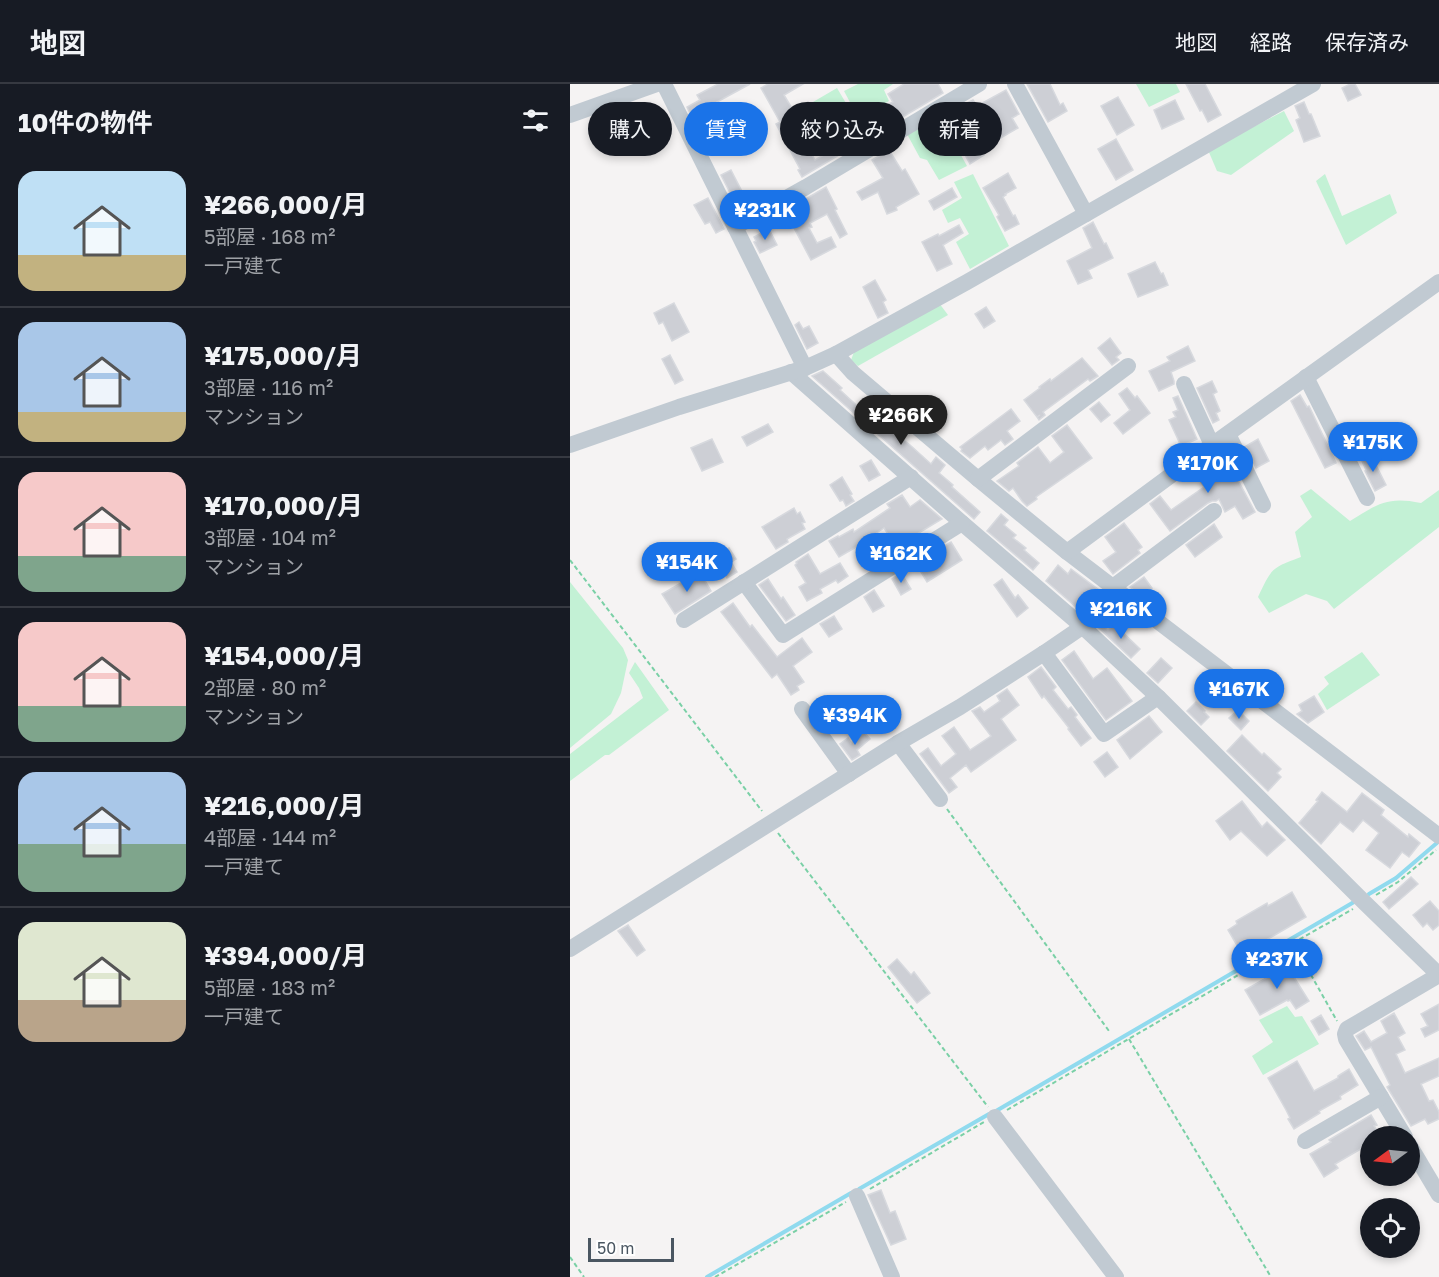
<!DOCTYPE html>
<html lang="ja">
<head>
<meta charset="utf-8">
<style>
	body { margin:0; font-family:"Golos Text","Noto Sans JP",sans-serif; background:#20242c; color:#f1f3f6; height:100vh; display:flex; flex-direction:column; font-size:22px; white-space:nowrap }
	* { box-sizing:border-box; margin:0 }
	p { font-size:20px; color:#9ea1a6 }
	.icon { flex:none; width:33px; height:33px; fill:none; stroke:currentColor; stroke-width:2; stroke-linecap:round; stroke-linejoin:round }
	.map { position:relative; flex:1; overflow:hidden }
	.sheet { display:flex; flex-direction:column; background:#171b24; width:570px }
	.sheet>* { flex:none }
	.top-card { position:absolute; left:18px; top:18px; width:570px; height:54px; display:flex; gap:12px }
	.needle { width:39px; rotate:255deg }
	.tools { position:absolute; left:790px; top:1042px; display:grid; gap:12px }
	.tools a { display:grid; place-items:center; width:60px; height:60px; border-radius:50%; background:#171b24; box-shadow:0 3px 9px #0003; font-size:30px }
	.scale { position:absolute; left:18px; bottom:15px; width:86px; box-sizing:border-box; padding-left:6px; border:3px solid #4a5661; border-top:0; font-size:16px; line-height:21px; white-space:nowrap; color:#4a5661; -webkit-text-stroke:4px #fff; paint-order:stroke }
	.price { position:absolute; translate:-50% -51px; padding:0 14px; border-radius:21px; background:#1a73e8; color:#fff; font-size:20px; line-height:39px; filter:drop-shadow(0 2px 3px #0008) }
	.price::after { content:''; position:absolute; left:50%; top:36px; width:18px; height:14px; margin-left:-9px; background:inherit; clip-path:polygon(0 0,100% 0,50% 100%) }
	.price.active { background:#222; color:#fff }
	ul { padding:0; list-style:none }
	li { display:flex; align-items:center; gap:18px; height:150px; padding:0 18px }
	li+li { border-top:2px solid #363941 }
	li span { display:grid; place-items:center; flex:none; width:168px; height:120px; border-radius:18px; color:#555 }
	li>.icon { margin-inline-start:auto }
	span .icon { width:72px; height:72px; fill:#fffc; stroke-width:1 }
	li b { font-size:26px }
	h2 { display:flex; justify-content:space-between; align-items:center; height:72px; padding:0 18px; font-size:26px }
	.pill { padding:0 21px; border-radius:27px; background:#171b24; box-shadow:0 3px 9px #0003; font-size:21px; line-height:54px }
	.pill.active { background:#1a73e8; color:#fff }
	header { display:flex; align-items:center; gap:36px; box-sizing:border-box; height:84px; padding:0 30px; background:#171b24; border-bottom:2px solid #363941 }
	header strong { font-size:28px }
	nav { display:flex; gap:33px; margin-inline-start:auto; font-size:21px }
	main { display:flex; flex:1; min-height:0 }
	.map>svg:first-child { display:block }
</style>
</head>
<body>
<header>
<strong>地図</strong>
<nav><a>地図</a><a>経路</a><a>保存済み</a></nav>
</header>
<main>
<section class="sheet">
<h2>10件の物件<svg class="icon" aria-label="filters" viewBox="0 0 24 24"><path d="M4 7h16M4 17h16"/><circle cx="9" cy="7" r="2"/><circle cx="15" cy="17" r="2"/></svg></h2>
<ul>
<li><span style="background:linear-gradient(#bfe0f5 70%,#c2b280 0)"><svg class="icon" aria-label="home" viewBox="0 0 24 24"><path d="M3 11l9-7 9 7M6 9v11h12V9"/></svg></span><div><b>¥266,000/月</b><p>5部屋 · 168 m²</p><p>一戸建て</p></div></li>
<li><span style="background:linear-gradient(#a9c7e8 75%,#c2b280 0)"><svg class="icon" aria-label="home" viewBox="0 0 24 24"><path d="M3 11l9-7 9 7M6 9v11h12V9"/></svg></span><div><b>¥175,000/月</b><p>3部屋 · 116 m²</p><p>マンション</p></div></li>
<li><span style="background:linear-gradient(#f6c9c9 70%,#7fa58c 0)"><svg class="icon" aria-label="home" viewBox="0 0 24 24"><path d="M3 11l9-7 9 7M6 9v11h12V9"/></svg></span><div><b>¥170,000/月</b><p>3部屋 · 104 m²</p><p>マンション</p></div></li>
<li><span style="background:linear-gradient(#f6c9c9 70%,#7fa58c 0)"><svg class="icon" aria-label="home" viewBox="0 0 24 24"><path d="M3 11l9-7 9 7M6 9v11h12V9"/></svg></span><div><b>¥154,000/月</b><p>2部屋 · 80 m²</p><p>マンション</p></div></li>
<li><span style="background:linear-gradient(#a9c7e8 60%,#7fa58c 0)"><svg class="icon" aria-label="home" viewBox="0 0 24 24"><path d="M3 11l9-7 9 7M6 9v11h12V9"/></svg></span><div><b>¥216,000/月</b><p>4部屋 · 144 m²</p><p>一戸建て</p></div></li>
<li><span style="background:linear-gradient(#dfe7d0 65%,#b9a48a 0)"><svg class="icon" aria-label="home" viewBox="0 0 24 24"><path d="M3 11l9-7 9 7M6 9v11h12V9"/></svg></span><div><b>¥394,000/月</b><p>5部屋 · 183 m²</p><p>一戸建て</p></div></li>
</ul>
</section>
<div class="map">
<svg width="869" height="1193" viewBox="0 0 869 1193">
	<rect width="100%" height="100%" fill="#f5f3f3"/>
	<g fill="#c3f1d5">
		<path d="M288 0H323L314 6 319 17 312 21 323 40 300 56 274 7Z"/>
		<path d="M566 0H606L610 8 579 23Z"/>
		<path d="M267 4 283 31 267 39 260 30 251 35 243 18Z"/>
		<path d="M714 27 724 47 661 91 647 87 638 66Z"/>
		<path d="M368 30 397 82 369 96 357 76 350 74 337 50Z"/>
		<path d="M403 90 439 162 400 185 386 158 399 150 390 134 378 139 372 126 392 114 384 98Z"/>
		<path d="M755 90 772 132 820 110 827 129 776 161 746 97Z"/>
		<path d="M369 219 378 231 288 282 281 276 284 268Z"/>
		<path d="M741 405 780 437C808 420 817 412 851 419L869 406V443L764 525 757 517 736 510 699 529 688 513C702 484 701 484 731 473L725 448 742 433 730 412Z"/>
		<path d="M0 498 53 564 58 576 51 609 41 630 0 664Z"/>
		<path d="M792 568 810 591 757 626 748 610 759 600 754 593Z"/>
		<path d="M65 578 99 626 39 671H35L0 697V670L73 614 69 604 59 589Z"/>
		<path d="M717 922 725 933 732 932 749 960 693 991 682 972 703 958 689 936Z"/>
	</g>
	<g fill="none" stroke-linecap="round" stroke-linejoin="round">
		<g stroke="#90daee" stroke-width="4">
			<path d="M799 810 826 794 868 758"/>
			<path d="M426 1027 784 818"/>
			<path d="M289 1105 419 1030"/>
			<path d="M137 1193 281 1109"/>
		</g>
	</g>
	<g fill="#cdcfd5" stroke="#d7d9de" stroke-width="1.5" fill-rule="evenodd">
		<path d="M148 0H180L147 18 149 20 138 26 155 58 139 67 117 23 130 16 127 11Z"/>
		<path d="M198 0H233L214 11 223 26 238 18 250 40 260 34 265 43 279 35 288 52 292 49 296 55 232 93 228 86 230 85 206 40 210 38 191 4ZM249 43 263 66 245 76 232 53Z"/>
		<path d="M334 0H368L373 9 326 37 317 21 323 18 318 10Z"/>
		<path d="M457 0H480L490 21 493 19 497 27 478 38Z"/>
		<path d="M616 0H635L651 31 638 38 632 26 630 27Z"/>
		<path d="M780 0H785L791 11 778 17 772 4Z"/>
		<path d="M436 6 449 30 442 34 448 44 429 55 417 33 399 44 414 71 400 80 375 34 397 22 395 20 403 16 407 22Z"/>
		<path d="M548 13 564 41 547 51 531 22Z"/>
		<path d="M605 16 614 35 592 45 584 26Z"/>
		<path d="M734 18 739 30H741L750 52 734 58 726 36 730 34 725 22Z"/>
		<path d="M546 55 563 86 546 96 528 65Z"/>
		<path d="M319 66 332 87 335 85 349 110 326 123 327 126 317 130 308 108 292 116 287 108 313 94 302 76Z"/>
		<path d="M161 86 180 123 170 128 151 91Z"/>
		<path d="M438 89 446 104 435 110 436 111 433 113 443 132 445 131 449 140 435 147 427 133 429 131 413 104Z"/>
		<path d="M256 103 267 125 265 126 277 150 270 154 257 130 240 139 242 143 239 144 247 159 261 153 266 163 241 176 215 127Z"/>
		<path d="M382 104 387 113 364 126 359 117Z"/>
		<path d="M138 114 154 145 146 149 140 138 135 140 124 121Z"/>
		<path d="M523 138 534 160 536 159 543 174 518 186 522 194 508 200 497 177 522 164 513 144Z"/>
		<path d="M389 141 393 149 373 161 382 180 367 187 352 158 368 150 369 152Z"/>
		<path d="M199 145 207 161 190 169 184 158 186 157 184 153Z"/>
		<path d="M585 178 591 190 593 189 598 201 568 213 558 190Z"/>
		<path d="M305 196 316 216 313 218 318 229 308 234 293 203Z"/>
		<path d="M104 219 119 248 102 257 93 238 89 240 84 229Z"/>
		<path d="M416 223 425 237 414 244 405 230Z"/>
		<path d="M229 238 233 245 239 242 248 259 237 265 225 241Z"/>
		<path d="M540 254 551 269 546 273 549 276 542 281 528 264Z"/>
		<path d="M618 262 625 277 601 288 604 297V300L589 307 579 287 600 277 597 273Z"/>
		<path d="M100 271 113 296 105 300 92 275Z"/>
		<path d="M512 274 528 292 520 297 518 295 473 328 475 331 469 336 467 333 470 331 467 333 454 316 470 304 469 303 480 295 481 297Z"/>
		<path d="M253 287 272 304 270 306 295 329 296 327 340 361 361 380 366 373 375 381 369 389 383 401 382 403 410 428 404 435 242 292Z"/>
		<path d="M642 297 647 308 643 310 650 327 646 329 649 336 643 339 627 304Z"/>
		<path d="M557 304 565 314 567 312 580 329 553 350 544 339 560 326 549 310Z"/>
		<path d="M730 311 737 323 739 322 766 379 755 384 721 317Z"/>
		<path d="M608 312 627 355 611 362 599 336 606 333 603 328 608 326 603 314Z"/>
		<path d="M529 318 540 331 531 338 520 325Z"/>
		<path d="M441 325 450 337 437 347 443 355 435 361 431 356 418 366 415 362 400 374 391 367 392 365 390 363Z"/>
		<path d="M198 340 203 348 177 362 172 353Z"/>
		<path d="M497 341 522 374 466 413 467 415 457 422 452 417 443 404 439 407 427 397 449 382 447 379 468 363 480 379 494 368 482 352Z"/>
		<path d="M142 355 153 378 132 387 121 364Z"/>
		<path d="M688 355 699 377 686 384 676 362Z"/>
		<path d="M652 366 685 428 673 435 665 422 655 428 649 415 646 417H642L638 419 600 447 580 420 590 412 601 426 634 403 624 387Z"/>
		<path d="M801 371 816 401 805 407 795 387 796 386 791 375Z"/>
		<path d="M301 376 310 391 299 397 290 382Z"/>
		<path d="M272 393 282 410 280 411 284 417 276 422 273 416 270 417 260 401Z"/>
		<path d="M332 411 340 423 350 416 372 435 337 456 338 457 327 464 314 444 299 454 300 455 269 473 259 457 268 452 269 453 283 445 284 448 320 424 317 420Z"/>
		<path d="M224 424 227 430 230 428 235 438 232 439 235 445 217 455 218 458 206 465 192 443Z"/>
		<path d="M431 430 438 436 434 441 446 451 443 454 456 464 454 466 469 479 463 486 417 447Z"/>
		<path d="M554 439 572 463 568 466 570 469 543 490 533 477 546 468 535 453Z"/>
		<path d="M644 440 652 453 625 473 616 461Z"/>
		<path d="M381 458 392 476 357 498 348 483 373 467 371 464Z"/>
		<path d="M159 464 166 475 161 478 167 488 157 494 144 474Z"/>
		<path d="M238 470 250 490 270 479 278 492 268 499 266 496 250 505 252 509 237 517 229 503 236 499 225 481 227 479 226 478Z"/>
		<path d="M488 481 498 490 501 485 529 506 522 515 527 520 513 529 476 497Z"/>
		<path d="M130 488 141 507 105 530 92 510Z"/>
		<path d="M331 489 341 505 331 511 322 495Z"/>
		<path d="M574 493 582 504 572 512 560 503Z"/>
		<path d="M198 495 211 515 213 513 225 531 216 537 189 501Z"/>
		<path d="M432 495 445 514 448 511 458 524 447 533 424 501Z"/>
		<path d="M304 506 314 522 303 528 294 513Z"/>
		<path d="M163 519 180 543 182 541 207 573 232 554 242 568 223 582 234 598 227 602 229 606 221 611 207 590 202 594 151 528Z"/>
		<path d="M264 532 272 545 259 553 250 540Z"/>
		<path d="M544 540 570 565 561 574 529 544 533 541 538 546Z"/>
		<path d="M504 567 523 595 537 584 562 617 536 636 492 576Z"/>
		<path d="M591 574 602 584 588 599 577 589Z"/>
		<path d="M471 583 486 603 483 606 498 625 501 623 507 631 505 633 521 654 511 662 498 645 499 644 474 612 472 614 458 593Z"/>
		<path d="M437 605 449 621 431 635 446 656 401 688 396 681 380 694 387 703 379 709 350 670 358 664 371 682 386 670 372 652 384 643 400 666 421 652 402 627 410 623 414 628 430 617 427 612Z"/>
		<path d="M744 612 754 628 738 639 727 630 732 627 729 621Z"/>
		<path d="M626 618 635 627 634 628 639 633 631 641 617 627Z"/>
		<path d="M253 622 267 641 260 646 246 627Z"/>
		<path d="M668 626 679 637 671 646 659 634Z"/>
		<path d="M579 632 592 648 560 675 547 656Z"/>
		<path d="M294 648 300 655 287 666 290 671 282 676 270 660 278 654 281 659Z"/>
		<path d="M672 651 692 671 694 669 711 685 707 689 711 693 698 707 657 667Z"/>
		<path d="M537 668 548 683 535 693 524 678Z"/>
		<path d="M752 708 777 728 792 709 814 726 811 731 838 753 839 750 850 759 839 773 832 768 820 784 796 766 809 749 793 736 783 748 770 738 751 760 729 739 748 717 746 716Z"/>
		<path d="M672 717 692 743 697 738 715 756 697 772 671 747 660 756 646 737Z"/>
		<path d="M841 793 848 800 819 825 813 818Z"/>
		<path d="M722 808 736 833 672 870 658 846 667 840 666 837 697 819 698 822Z"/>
		<path d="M860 817 869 827V841L863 846 857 839 853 843 843 831Z"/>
		<path d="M58 841 75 866 67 872 48 847Z"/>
		<path d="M712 874 739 917 726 925 720 916 718 917 717 916 690 931 675 906 703 890 699 882Z"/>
		<path d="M327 875 341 891 344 888 360 909 347 919 318 883Z"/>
		<path d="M869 920V946L855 953 851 945 858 942 851 930Z"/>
		<path d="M824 929 835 949 828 953 835 966 826 970 835 989 869 974V992L851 1000 859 1017 863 1016 869 1028V1035L858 1040 855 1035 841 1042 817 1003 820 1001 801 963 795 966 786 952 794 947 801 958 817 949 811 937Z"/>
		<path d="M751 931 759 945 749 951 741 937Z"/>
		<path d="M727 977 744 1007 768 994V992L779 985 788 1001 770 1012 771 1015 749 1027 750 1029 724 1045 718 1035 720 1034 716 1026 698 994Z"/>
		<path d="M801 1031 807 1041 804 1042 811 1053H801V1059L765 1080 768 1084 754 1093 740 1070 761 1058 759 1056Z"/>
		<path d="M311 1106 320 1129 325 1127 336 1155 321 1161 298 1111Z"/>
	</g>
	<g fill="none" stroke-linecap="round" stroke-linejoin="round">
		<g stroke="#7ad0a6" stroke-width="2" stroke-dasharray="4.5 3" stroke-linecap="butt">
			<path d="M0 476 192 727"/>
			<path d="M377 725 539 947"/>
			<path d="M208 749 418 1023"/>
			<path d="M806 811 828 798 866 766"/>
			<path d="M723 859 783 825"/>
			<path d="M559 955 701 1193"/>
			<path d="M437 1026 723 859 767 937"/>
			<path d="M300 1105 414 1038"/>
			<path d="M0 1173 14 1193"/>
			<path d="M145 1193 276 1118"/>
		</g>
		<g stroke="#c1cad2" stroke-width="16">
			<path d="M94 0 235 284"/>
			<path d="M445 0 516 130"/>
			<path d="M0 31 87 0"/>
			<path d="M165 143 236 103 409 0"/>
			<path d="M266 270 283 289 408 395 497 468 869 752"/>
			<path d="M221 288 392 439 513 543 588 613 795 819 869 891"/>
			<path d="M736 293 797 414"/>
			<path d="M614 300 642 361"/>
			<path d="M658 350 693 421"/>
			<path d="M0 361 109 323 235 284 266 270 397 198 743 0"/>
			<path d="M408 395 558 282"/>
			<path d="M497 468 642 361 869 198"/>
			<path d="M174 498 213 551 392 439"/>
			<path d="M543 503 644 427"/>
			<path d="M114 536 341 393"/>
			<path d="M474 569 534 650 588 613"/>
			<path d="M232 625 279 690"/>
			<path d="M328 659 370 715"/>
			<path d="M0 865 328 659 390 623 474 569 556 513"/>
			<path d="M425 1033 546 1193"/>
			<path d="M835 1053 776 955 775 950 777 945 869 891"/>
			<path d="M735 1057 811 1013"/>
			<path d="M840 1062 869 1111"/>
			<path d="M287 1112 322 1193"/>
		</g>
	</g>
</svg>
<div class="tools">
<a><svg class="needle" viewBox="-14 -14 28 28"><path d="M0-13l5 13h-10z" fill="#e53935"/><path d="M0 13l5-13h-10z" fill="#9ea1a6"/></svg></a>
<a><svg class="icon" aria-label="locate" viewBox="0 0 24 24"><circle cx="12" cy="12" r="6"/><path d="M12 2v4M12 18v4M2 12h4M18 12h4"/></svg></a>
</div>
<div class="scale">50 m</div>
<b class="price" style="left:195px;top:157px">¥231K</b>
<b class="price active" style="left:331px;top:362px">¥266K</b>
<b class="price" style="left:803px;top:389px">¥175K</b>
<b class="price" style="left:638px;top:410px">¥170K</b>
<b class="price" style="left:331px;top:500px">¥162K</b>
<b class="price" style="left:117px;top:509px">¥154K</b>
<b class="price" style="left:551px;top:556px">¥216K</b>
<b class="price" style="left:669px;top:636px">¥167K</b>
<b class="price" style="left:285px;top:662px">¥394K</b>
<b class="price" style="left:707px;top:906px">¥237K</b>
<div class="top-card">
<a class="pill">購入</a>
<a class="pill active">賃貸</a>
<a class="pill">絞り込み</a>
<a class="pill">新着</a>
</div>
</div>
</main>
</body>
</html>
